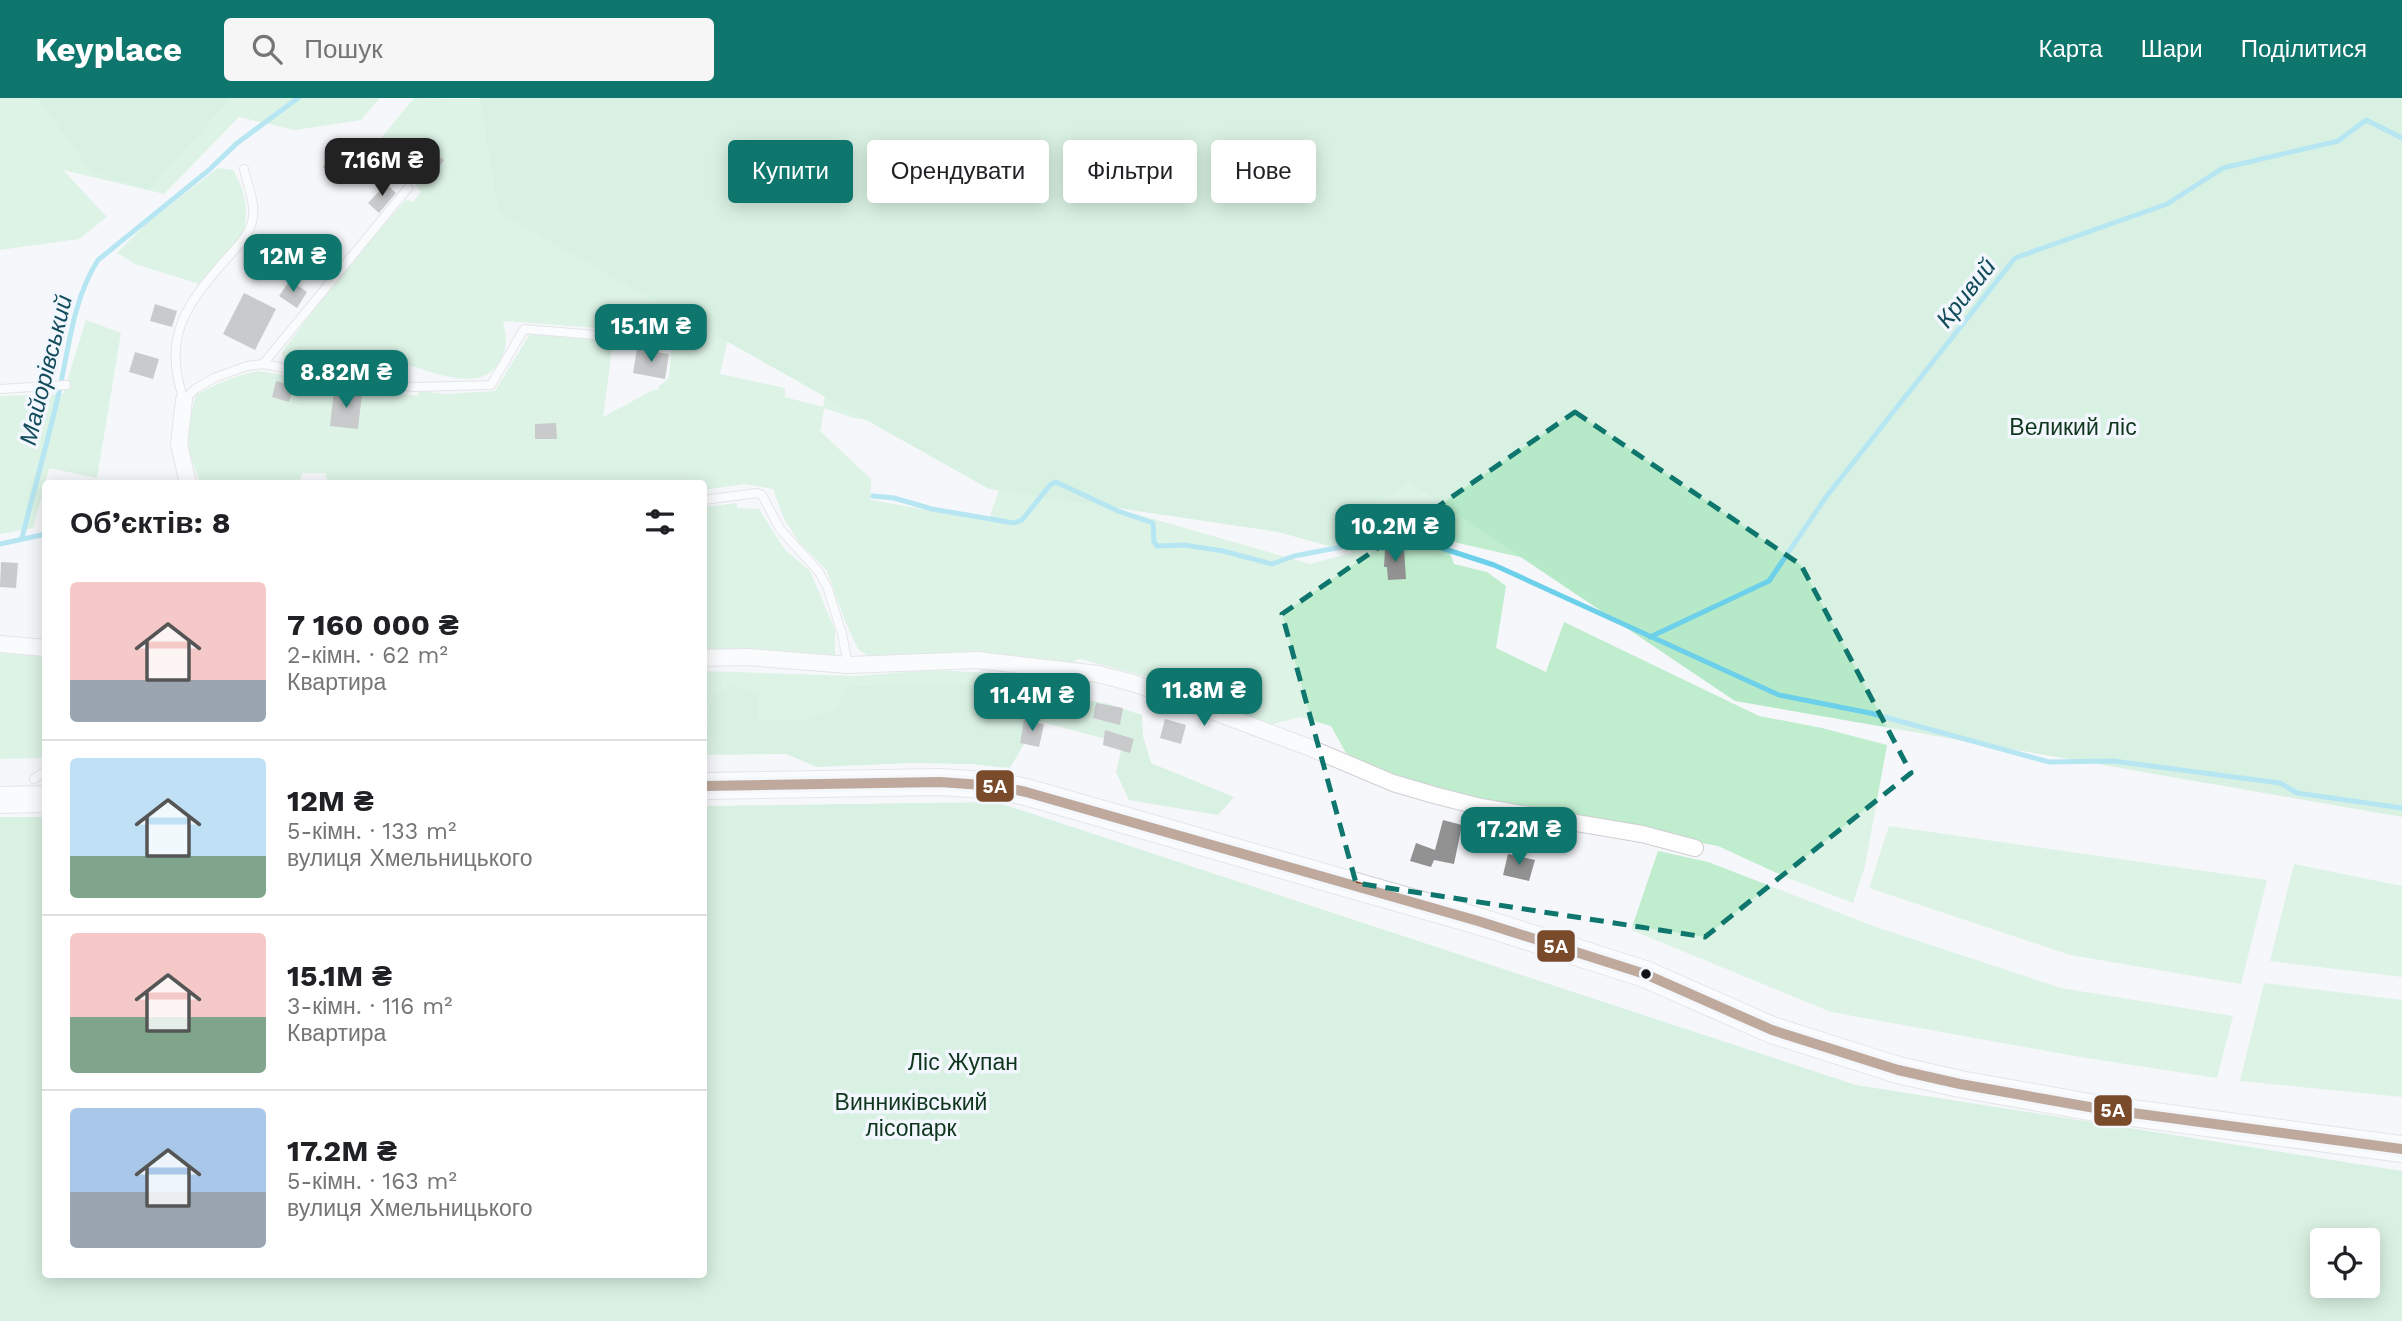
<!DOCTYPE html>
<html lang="uk">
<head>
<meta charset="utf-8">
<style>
	body { margin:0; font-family:"Work Sans",sans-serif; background:#f6f6f6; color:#202124; height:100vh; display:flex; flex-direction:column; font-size:26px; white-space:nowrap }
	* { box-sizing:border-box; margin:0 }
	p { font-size:23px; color:#757577 }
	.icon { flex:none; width:38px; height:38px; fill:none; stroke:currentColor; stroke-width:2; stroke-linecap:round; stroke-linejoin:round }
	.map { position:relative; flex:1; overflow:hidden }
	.sheet { position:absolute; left:42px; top:382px; width:665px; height:798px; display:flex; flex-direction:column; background:#fff; border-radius:7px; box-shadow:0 4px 18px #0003 }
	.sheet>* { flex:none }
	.guide { position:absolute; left:728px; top:42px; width:665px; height:63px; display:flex; gap:14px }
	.buttons { position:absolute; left:2310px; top:1130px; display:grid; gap:14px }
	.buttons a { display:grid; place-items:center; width:70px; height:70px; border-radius:7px; background:#fff; box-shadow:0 4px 18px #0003; font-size:35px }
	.price { position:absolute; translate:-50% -60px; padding:0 16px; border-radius:14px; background:#0f766e; color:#fff; font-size:23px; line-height:46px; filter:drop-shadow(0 2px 4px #0008) }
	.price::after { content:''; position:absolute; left:50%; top:42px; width:21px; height:16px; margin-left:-10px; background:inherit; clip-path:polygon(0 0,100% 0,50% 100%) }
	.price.on { background:#222; color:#fff }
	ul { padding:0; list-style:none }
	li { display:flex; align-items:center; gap:21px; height:175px; padding:0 28px }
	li+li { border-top:2px solid #e0e0e0 }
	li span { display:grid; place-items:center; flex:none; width:196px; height:140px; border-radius:7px; color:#555 }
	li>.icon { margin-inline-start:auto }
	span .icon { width:84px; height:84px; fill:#fffc; stroke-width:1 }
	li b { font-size:30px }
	h2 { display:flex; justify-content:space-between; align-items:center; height:84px; padding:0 28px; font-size:30px }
	.chip { padding:0 24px; border-radius:7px; background:#fff; box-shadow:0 4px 18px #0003; font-size:24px; line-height:63px }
	.chip.on { background:#0f766e; color:#fff }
	header { display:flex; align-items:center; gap:42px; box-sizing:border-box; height:98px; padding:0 35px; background:#0f766e; color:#fff }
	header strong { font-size:33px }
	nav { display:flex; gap:38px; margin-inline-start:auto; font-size:24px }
	.search { width:490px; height:63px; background:#f6f6f6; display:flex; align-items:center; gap:18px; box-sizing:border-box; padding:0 24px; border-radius:7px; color:#757577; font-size:26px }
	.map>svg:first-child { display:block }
</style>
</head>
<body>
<header>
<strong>Keyplace</strong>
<div class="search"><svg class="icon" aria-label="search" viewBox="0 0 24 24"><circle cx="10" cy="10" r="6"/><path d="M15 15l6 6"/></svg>Пошук</div>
<nav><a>Карта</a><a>Шари</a><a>Поділитися</a></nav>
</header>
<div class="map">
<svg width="2402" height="1223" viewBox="0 0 2402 1223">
	<rect width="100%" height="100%" fill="#f5f7fa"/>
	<g fill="#bfedce" fill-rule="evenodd">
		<path d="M0 0H380L361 22 295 32 239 19 164 96 63 72 107 119 79 141 0 152Z"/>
		<path d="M414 0 461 1 2402 0 1533 462 1445 442 1454 466 1487 474 1506 488 1496 550 1546 574 1564 524 1759 618 1822 630 1887 647 1865 768 1853 805 1790 781 1718 748 1515 711 1399 681 1346 655 1331 628 1300 619 1266 628 1148 582V579L1080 561 1075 562 1073 572 872 560 858 551 845 523 827 473 799 444 785 423 773 391 744 386 704 392V385H328L325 375H302L299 385H200C198 376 193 367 191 359 185 339 191 316 196 297 216 286 236 277 258 273L417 298 419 293 446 296 495 293 530 236 613 243 603 319 653 292H658L659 288 669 280 672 240 638 233 503 223C507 244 509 248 496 268 474 300 414 263 384 262L378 281 285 265 282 254 344 172 406 102 413 104 421 94 408 76 372 51ZM732 224 834 254 823 309 785 299V290L720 276ZM824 310 854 320 1070 355 1346 421 1351 455 1310 466 1004 378 988 423 871 402V381L819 332 821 331Z"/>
		<path d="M218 70 233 72C245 92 250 117 242 139L199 186 135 166 117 155 147 125Z"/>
		<path d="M86 222 121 235 97 380 49 370 33 430 0 436V298L63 296Z"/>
		<path d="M737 405V410L759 411 785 452 810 473 835 532V559L704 553V409Z"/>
		<path d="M0 551 45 557V660L0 661Z"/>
		<path d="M931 572 1016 576 997 663 918 654 704 657V573L856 578Z"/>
		<path d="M1889 728 2267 782 2241 886 2070 857 1869 790Z"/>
		<path d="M1658 753 1708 764 1876 829 2061 890 2233 918 2217 980 2080 959 1831 914 1631 832Z"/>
		<path d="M2294 766 2402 788V879L2270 863Z"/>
		<path d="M2264 885 2402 902V999L2240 983Z"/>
	</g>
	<g fill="#b6e9c7" fill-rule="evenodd">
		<path d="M38 0H231L148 92 92 74Z"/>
		<path d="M480 0H2402V719L1735 603 1409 384 1369 410 1343 452 1278 434 989 391 499 115Z"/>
		<path d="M732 587 759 597V623L801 622 836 612 847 589 882 587H1003L1109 606 1142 617 1143 638 1151 665 1234 699 1218 717 1129 702 1116 674 1121 653 1106 641 1034 622 1027 641 1010 670 970 666 912 665 817 669 786 656H718L707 633 712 598Z"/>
		<path d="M996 704 1856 987 2402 1073V1223H0V719H45L46 1176H704V708ZM2322 1143H2368V1188H2322Z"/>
	</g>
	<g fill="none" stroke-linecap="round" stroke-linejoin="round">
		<g stroke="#6cd0eb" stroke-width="5">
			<path d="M873 398 894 400 932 411 1014 425 1022 422 1050 387 1056 384 1118 413 1153 425 1154 444 1157 448 1184 447 1223 453 1272 466 1294 458 1384 441 1400 440 1420 443 1494 467 1779 597 1870 615 2049 664 2113 663 2280 685 2297 695 2402 710"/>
			<path d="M22 440C34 391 48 343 59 294 69 249 73 201 98 162L209 72 236 46 298 0"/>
			<path d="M0 446 46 436"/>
			<path d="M1650 539 1769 483 1826 399 2015 160 2167 106 2223 70 2338 43 2366 22 2402 40"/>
		</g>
	</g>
	<g fill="#939293">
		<path d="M336 50 356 64 343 83 323 69Z"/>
		<path d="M430 52 444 62 429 84 414 74Z"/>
		<path d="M386 86 396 95 379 115 368 105Z"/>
		<path d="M290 182 307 194 297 210 279 198Z"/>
		<path d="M244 195 276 211 255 252 223 236Z"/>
		<path d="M155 206 177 213 172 229 150 223Z"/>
		<path d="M637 251 669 256 665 281 633 275Z"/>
		<path d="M135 254 159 261 153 281 129 274Z"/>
		<path d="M276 283 294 288 289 304 272 299Z"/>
		<path d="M334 292 362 295 358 331 330 328Z"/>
		<path d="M556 325 557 341H535V326Z"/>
		<path d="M1404 451 1406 481 1388 482 1387 469H1384L1385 452Z"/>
		<path d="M1 464 18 465 16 490 0 489Z"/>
		<path d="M1096 605 1123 610 1120 627 1093 620Z"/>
		<path d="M1165 621 1186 627 1181 646 1160 640Z"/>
		<path d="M1024 622 1044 626 1039 649 1020 645Z"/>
		<path d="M1105 632 1134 641 1130 655 1103 647Z"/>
		<path d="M1443 722 1462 727 1454 766 1434 762 1431 769 1410 763 1416 745 1435 752Z"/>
		<path d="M1508 756 1535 762 1529 783 1503 777Z"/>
	</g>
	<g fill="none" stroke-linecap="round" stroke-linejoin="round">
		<g stroke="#cecfd2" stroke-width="10">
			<g id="lane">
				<path d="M244 71C247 86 255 103 253 118 252 134 239 147 228 159 187 205 161 239 184 302L195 291 214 280 247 268 263 266 357 284 415 289 491 287 524 231 667 243"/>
				<path d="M263 266 408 90"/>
				<path d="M0 291 66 287"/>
				<path d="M704 402 757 395 762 397 780 431 819 474 828 491 842 536 848 567"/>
				<path d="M34 681 46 672"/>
			</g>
		</g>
		<g stroke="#cecfd2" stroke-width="18">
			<g id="street">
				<path d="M184 302 179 347 188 385"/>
				<path d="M0 546 46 550"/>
				<path d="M704 560 748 559 848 567 977 562 1098 576 1133 585 1201 609 1308 649 1393 685 1434 697 1481 709 1642 736 1695 750"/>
			</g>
		</g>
		<g stroke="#cecfd2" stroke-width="28">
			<g id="primary">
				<path d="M704 688 940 684 997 688 1026 694 1478 823 1645 876 1772 932 1898 972 1960 986 2095 1010 2402 1051"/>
				<path d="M0 702 46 701"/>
			</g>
		</g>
		<use href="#lane" stroke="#fefefe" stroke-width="8"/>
		<use href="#street" stroke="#fefefe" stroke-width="16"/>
		<use href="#primary" stroke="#fefefe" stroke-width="26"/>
		<g stroke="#f2f6fd" stroke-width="16">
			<path id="bus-1" d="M704 688 940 684 997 688 1026 694 1478 823 1645 876 1772 932 1898 972 1960 986 2095 1010 2402 1051"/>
		</g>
		<use href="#bus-1" stroke="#7a4b2a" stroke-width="10"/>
	</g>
	<path d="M0 0H2402V1223H0ZM1575 314 1801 467 1911 675 1705 839 1356 785 1282 516Z" fill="#f5f7fa" fill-opacity=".55" fill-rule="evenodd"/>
	<path fill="none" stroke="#0f766e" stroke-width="5" stroke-dasharray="14 9" stroke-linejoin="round" d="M1575 314 1801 467 1911 675 1705 839 1356 785 1282 516Z"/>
	<circle fill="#121316" stroke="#f2f6fd" stroke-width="2.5" cx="1646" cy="876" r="6"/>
	<g text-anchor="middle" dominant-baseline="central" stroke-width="7" stroke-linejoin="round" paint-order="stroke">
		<g font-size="23" fill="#0f361d" stroke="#f2f6fd">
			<text x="2073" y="329">Великий ліс</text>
			<text x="963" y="964">Ліс Жупан</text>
			<text x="911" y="1004">Винниківський<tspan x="911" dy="26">лісопарк</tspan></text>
		</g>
		<g font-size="24" font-style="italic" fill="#134c5b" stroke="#f2f6fd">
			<text transform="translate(1966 195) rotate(-52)">Кривий</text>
			<text transform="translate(46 272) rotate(-76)">Майорівський</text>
		</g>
	</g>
	<g stroke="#f2f6fd" stroke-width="2.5">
		<rect x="975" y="671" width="40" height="34" rx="7" fill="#7a4b2a"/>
		<rect x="1536" y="831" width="40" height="34" rx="7" fill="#7a4b2a"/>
		<rect x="2093" y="996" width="40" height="33" rx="7" fill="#7a4b2a"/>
	</g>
	<g font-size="19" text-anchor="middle" font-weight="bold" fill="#fff">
		<text x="995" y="695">5А</text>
		<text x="1556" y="855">5А</text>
		<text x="2113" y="1019">5А</text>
	</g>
</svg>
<div class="buttons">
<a><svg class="icon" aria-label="locate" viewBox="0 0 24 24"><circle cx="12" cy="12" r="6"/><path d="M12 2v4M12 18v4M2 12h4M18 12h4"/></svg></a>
</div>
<b class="price on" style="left:382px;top:100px">7.16M ₴</b>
<b class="price" style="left:293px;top:196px">12M ₴</b>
<b class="price" style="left:651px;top:266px">15.1M ₴</b>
<b class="price" style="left:346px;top:312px">8.82M ₴</b>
<b class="price" style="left:1395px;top:466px">10.2M ₴</b>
<b class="price" style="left:1204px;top:630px">11.8M ₴</b>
<b class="price" style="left:1032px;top:635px">11.4M ₴</b>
<b class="price" style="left:1519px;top:769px">17.2M ₴</b>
<div class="guide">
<a class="chip on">Купити</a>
<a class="chip">Орендувати</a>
<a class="chip">Фільтри</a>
<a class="chip">Нове</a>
</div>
<section class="sheet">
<h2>Об’єктів: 8<svg class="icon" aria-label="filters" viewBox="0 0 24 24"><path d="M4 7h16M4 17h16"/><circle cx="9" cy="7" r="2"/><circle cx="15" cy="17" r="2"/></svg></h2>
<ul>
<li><span style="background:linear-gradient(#f6c9c9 70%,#9aa5b1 0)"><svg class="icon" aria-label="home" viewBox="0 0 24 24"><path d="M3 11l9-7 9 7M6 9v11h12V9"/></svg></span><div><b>7 160 000 ₴</b><p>2-кімн. · 62 m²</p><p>Квартира</p></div></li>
<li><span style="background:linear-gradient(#bfe0f5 70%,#7fa58c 0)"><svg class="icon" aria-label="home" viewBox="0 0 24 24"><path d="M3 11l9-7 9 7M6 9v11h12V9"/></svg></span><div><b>12M ₴</b><p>5-кімн. · 133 m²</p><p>вулиця Хмельницького</p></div></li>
<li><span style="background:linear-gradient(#f6c9c9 60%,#7fa58c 0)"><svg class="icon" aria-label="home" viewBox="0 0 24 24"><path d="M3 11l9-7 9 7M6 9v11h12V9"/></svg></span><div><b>15.1M ₴</b><p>3-кімн. · 116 m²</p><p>Квартира</p></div></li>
<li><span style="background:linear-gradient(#a9c7e8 60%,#9aa5b1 0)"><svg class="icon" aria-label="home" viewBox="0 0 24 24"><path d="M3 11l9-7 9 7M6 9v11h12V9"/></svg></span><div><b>17.2M ₴</b><p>5-кімн. · 163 m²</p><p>вулиця Хмельницького</p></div></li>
</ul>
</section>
</div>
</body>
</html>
